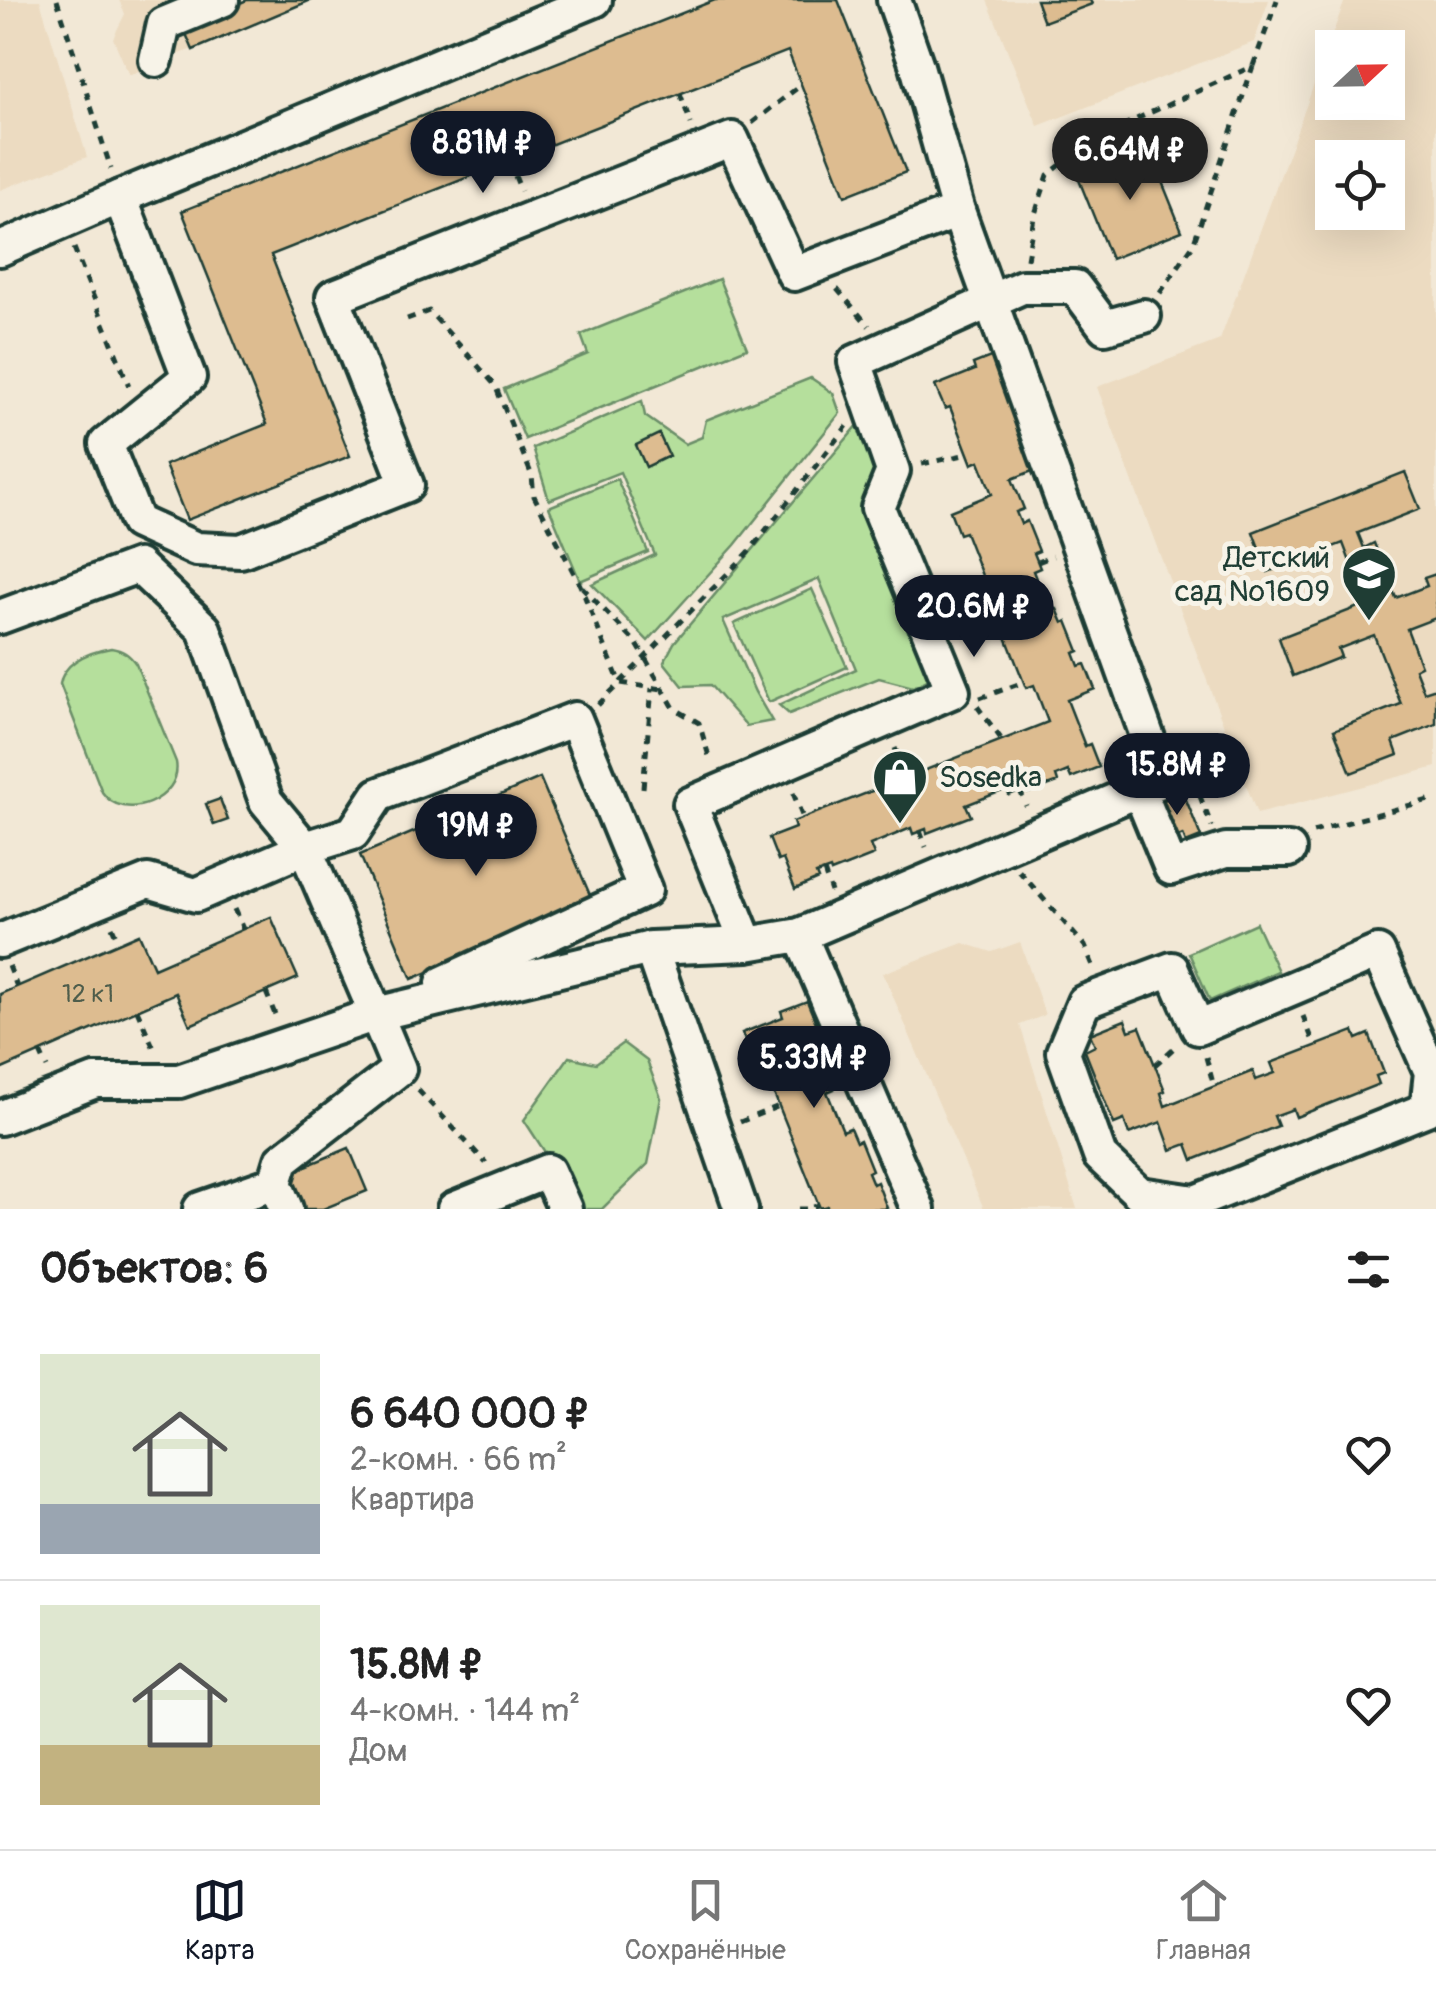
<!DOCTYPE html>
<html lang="ru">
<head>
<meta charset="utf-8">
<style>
	body { margin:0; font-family:Pangolin,sans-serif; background:#f6f6f6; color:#222; height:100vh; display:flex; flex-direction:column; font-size:38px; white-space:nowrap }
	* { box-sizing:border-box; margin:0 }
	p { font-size:32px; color:#767676 }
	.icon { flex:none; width:55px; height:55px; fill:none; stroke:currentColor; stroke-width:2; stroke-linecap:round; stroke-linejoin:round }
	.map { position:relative; height:1209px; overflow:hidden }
	.drawer { display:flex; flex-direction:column; background:#fff; flex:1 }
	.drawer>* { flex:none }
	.needle { width:65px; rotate:68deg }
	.fabs { position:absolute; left:1315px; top:30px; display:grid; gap:20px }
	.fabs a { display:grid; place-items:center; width:90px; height:90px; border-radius:0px; background:#fff; box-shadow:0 10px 40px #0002; font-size:50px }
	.price { position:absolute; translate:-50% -85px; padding:0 22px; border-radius:35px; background:#111827; color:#fff; font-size:32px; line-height:65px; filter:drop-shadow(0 2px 5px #0008) }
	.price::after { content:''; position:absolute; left:50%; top:60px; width:30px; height:22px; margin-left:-15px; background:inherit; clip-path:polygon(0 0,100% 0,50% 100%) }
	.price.on { background:#222; color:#fff }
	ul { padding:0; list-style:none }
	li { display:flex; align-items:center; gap:30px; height:250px; padding:0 40px }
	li+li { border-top:2px solid #e0e0e0 }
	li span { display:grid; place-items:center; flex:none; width:280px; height:200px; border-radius:0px; color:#555 }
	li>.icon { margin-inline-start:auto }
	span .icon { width:120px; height:120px; fill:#fffc; stroke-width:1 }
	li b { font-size:42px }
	h2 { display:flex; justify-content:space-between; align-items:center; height:120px; padding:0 40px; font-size:42px }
	.tabs { display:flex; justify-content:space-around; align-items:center; height:140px; border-top:2px solid #e0e0e0; background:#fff; font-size:28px; color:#767676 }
	.tabs a { display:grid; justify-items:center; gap:5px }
	.tabs .on { color:#111827 }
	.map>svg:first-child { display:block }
</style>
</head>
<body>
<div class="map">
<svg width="1436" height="1209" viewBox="0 0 1436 1209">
	<rect width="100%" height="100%" fill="#f2e8d6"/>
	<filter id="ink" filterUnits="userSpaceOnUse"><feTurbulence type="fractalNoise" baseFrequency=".01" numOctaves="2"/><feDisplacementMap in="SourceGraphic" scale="20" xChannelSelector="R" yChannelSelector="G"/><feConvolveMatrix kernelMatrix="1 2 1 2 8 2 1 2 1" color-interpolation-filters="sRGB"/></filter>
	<g filter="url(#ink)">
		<g fill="#ecdbc1" fill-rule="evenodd">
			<path d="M0 0H40L87 157 0 190Z"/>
			<path d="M119 0H311L129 75 113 38 125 14Z"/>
			<path d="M987 0H1269L1254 42 1038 126Z"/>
			<path d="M1345 0H1436V767L1257 814 1097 387 1220 340ZM1332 48H1388V102H1332ZM1332 158H1388V212H1332Z"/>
			<path d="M1020 942 1045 1015 1020 1025 1077 1209H984L883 973 963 943 992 952Z"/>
		</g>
		<g fill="#b5df9c" stroke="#6a8e68" stroke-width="2.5">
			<path d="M719 279 747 348 525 439 504 389 588 354 581 335Z"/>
			<path d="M811 378 833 393 840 413 735 545 648 641 592 584 655 555 620 472 549 500 533 448 642 401 645 416 685 444 702 437 706 420Z"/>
			<path d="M865 417 933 677 913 687 879 678 789 714 779 705 856 669 819 579 723 620 755 692 772 721 746 726 710 685 683 686 664 662 674 643Z"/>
			<path d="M617 479 648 552 580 581 549 507Z"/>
			<path d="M812 589 847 667 769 702 734 624Z"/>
			<path d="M111 648C123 650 129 654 136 664L176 762C183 799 123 824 102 792L60 684C64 661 89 652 111 648Z"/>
			<path d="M1256 923 1278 971 1210 1001 1189 953Z"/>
			<path d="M623 1043 647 1061 661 1098 648 1164 602 1209H582L524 1120 569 1057 596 1063Z"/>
		</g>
		<g fill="#ddbc90" stroke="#1f3d34" stroke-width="2.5">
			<path d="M247 0H311L193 50 183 27Z"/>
			<path d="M715 0H838L906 172 845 196 788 51 271 255 350 456 187 520 165 465 267 424 182 211Z"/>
			<path d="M1036 0H1090L1092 4 1044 22Z"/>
			<path d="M1148 147 1182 231 1111 259 1077 175Z"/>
			<path d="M998 354 1010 384 1002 387 1006 397 1012 394 1026 428 1019 430 1024 444 1029 441 1040 468 1012 479 1024 509 1016 512 1021 524 1027 521 1039 551 1034 553 1040 568 1033 571 1049 612 1057 609 1063 623 1067 621 1079 651 1074 653 1079 666 1085 664 1095 689 1067 700 1085 746 1090 744 1099 767 1071 778 1068 771 1056 776 1058 782 1028 793 1026 788 1009 795 1007 789 966 805 971 816 927 833 926 829 913 834 911 828 870 845 874 855 831 872 830 869 816 874 818 879 795 889 783 859 778 861 769 838 795 828 793 822 1048 722 1034 685 1026 688 965 532 959 534 950 511 992 494 979 461 972 464 950 407 945 409 935 386 975 370 973 364Z"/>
			<path d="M659 434 669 456 646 467 636 445Z"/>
			<path d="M1405 472 1420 509 1358 533 1364 548 1374 543 1396 598 1427 586 1424 578 1436 574V618L1407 629 1421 666 1415 669 1424 692 1436 688V724L1393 741 1398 755 1351 773 1334 730 1401 704 1374 635 1338 649 1341 657 1293 676 1279 638 1366 604 1343 543 1268 572 1253 532Z"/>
			<path d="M540 778 593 902 412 979 360 855Z"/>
			<path d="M1183 792 1201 837 1186 843 1183 835 1169 841 1154 803Z"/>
			<path d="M220 799 228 820 214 825 206 804Z"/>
			<path d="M271 917 298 978 190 1025 176 993 0 1070V994L139 934 154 968Z"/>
			<path d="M807 1001 819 1030 812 1033 816 1044 821 1042 833 1073 828 1075 834 1089 827 1092 843 1131 850 1128 856 1142 860 1140 872 1170 868 1172 873 1184 877 1182 887 1208 884 1209H828L827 1206 820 1208 758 1054 752 1057 742 1033 783 1017 781 1011Z"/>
			<path d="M1125 1020 1129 1031 1140 1027 1165 1091 1161 1093 1165 1106 1253 1071 1256 1080 1275 1073 1271 1063 1354 1031 1357 1039 1369 1034 1384 1073 1376 1076 1379 1084 1296 1117 1293 1109 1274 1116 1278 1126 1193 1160 1187 1144 1171 1150 1161 1122 1129 1134 1124 1120 1114 1124 1085 1051 1095 1046 1090 1034Z"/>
			<path d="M349 1148 367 1191 323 1209H303L289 1173Z"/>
		</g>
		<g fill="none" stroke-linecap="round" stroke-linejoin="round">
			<g stroke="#1f3d34" stroke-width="40">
				<g id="minor">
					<path d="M595 0 120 197 189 377 106 444 137 522 196 549 241 551 407 485 333 297 732 139 794 274 958 211 917 66 894 0"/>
					<path d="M156 60 164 24 222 0"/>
					<path d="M0 249 120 197"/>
					<path d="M0 617 138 566 204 629 266 801 305 848 376 1014 179 1081H95L0 1118"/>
					<path d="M1139 790 1171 868 1226 850H1289"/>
					<path d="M800 935 918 1209"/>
					<path d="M0 941 148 881 196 895 305 848 353 833 378 795 575 719 645 890 443 983"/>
					<path d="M747 944 690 804 953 691 878 508 893 471 855 362 1022 287H1075L1105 327 1144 316"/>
					<path d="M651 948 741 1209"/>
					<path d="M1378 952 1431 1072 1427 1109 1195 1202 1140 1194 1100 1156 1063 1052 1084 1002 1172 969 1198 1028Z"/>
					<path d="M376 1014 651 948 747 944 800 935 1163 780 958 211"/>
					<path d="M200 1209 275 1183"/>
					<path d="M286 1209 275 1183 282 1160 399 1069 376 1014"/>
					<path d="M454 1209 548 1171 565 1209"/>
				</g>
			</g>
			<g stroke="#1f3d34" stroke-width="5" stroke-dasharray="8 8" stroke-linecap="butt">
				<path d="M57 0 111 169"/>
				<path d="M680 93 691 124"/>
				<path d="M752 123 801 85"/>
				<path d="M509 161 521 191"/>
				<path d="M74 248 129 386"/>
				<path d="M1027 259 1034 217 1048 175 1077 152 1132 121 1253 66 1277 0"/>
				<path d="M837 289 869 326"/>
				<path d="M1160 293 1193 245 1253 66"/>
				<path d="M407 319 429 311 495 385 532 476 534 496 580 585 620 683 663 689"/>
				<path d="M922 464 968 454"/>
				<path d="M1038 562 1053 556"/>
				<path d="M582 587 637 644 674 708 699 723 711 763"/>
				<path d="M945 597 984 582"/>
				<path d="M980 698 1024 682"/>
				<path d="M598 705 748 553 847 426"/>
				<path d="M977 706 1002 740"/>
				<path d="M895 748 907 777"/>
				<path d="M1194 781 1212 827"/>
				<path d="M643 788 652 688"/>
				<path d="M1020 790 1026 806"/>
				<path d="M793 793 803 818"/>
				<path d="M920 831 926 847"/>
				<path d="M1313 832 1436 798"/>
				<path d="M824 871 831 892"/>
				<path d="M1019 871 1085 946 1094 968"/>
				<path d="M234 909 243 929"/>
				<path d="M112 927 119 943"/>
				<path d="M9 966 17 987"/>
				<path d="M266 992 276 1017"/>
				<path d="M137 1010 156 1053"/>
				<path d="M1303 1016 1315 1046"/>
				<path d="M40 1052 47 1068"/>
				<path d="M1206 1057 1214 1087"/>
				<path d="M1155 1065 1175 1047"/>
				<path d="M418 1090 486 1163"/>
				<path d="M740 1122 779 1106"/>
				<path d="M798 1209H809L818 1205"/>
			</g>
			<use href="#minor" stroke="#f7f3e8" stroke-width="32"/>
		</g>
	</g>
	<defs>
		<g id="school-pin" transform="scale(2.875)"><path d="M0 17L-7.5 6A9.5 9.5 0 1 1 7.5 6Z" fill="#1f3d34" stroke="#f7f3e8"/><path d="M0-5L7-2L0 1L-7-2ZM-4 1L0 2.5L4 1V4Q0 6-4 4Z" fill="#fff"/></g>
		<g id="shop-pin" transform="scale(2.875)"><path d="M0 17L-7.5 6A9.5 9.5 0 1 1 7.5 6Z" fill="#1f3d34" stroke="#f7f3e8"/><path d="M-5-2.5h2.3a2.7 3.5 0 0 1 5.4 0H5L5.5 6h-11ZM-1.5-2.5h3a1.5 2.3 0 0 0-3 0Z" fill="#fff"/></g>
	</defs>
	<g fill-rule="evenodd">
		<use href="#school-pin" x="1369" y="574"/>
		<use href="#shop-pin" x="900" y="777"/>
	</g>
	<g text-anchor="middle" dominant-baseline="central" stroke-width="10" stroke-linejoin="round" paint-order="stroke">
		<g font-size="25" fill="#4e5d4b">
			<text x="88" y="994">12 к1</text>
		</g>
		<g font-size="30" fill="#1f3d34" stroke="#f7f3e8" text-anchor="end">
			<text x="1330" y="557">Детский<tspan x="1330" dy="34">сад №1609</tspan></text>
			<text x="939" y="777" text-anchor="start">Sosedka</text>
		</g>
	</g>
</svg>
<div class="fabs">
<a><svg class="needle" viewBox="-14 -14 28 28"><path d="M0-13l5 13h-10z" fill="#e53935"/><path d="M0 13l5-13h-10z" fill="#767676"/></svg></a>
<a><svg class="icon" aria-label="locate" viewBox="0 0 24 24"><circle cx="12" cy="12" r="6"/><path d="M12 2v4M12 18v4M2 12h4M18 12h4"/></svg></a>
</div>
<b class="price" style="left:483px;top:196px">8.81M ₽</b>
<b class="price on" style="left:1130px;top:203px">6.64M ₽</b>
<b class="price" style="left:974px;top:660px">20.6M ₽</b>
<b class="price" style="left:1177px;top:818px">15.8M ₽</b>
<b class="price" style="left:476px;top:879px">19M ₽</b>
<b class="price" style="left:814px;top:1111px">5.33M ₽</b>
</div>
<section class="drawer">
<h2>Объектов: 6<svg class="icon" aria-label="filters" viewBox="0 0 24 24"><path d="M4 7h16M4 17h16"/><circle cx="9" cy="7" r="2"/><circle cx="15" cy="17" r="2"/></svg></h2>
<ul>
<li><span style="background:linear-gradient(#dfe7d0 75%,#9aa5b1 0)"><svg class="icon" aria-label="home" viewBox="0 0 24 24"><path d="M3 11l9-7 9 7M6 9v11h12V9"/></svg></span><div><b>6 640 000 ₽</b><p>2-комн. · 66 m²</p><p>Квартира</p></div><svg class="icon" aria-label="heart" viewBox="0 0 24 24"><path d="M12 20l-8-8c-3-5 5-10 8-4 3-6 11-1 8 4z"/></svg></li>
<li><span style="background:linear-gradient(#dfe7d0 70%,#c2b280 0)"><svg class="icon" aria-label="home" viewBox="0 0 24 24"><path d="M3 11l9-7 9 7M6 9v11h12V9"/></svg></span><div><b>15.8M ₽</b><p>4-комн. · 144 m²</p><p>Дом</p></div><svg class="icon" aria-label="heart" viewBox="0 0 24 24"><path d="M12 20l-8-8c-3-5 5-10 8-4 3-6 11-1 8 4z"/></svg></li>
</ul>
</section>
<nav class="tabs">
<a class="on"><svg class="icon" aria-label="map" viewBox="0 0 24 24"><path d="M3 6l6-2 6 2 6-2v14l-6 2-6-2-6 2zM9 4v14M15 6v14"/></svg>Карта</a>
<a><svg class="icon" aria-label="saved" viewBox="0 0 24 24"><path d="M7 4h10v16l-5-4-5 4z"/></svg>Сохранённые</a>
<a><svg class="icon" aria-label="home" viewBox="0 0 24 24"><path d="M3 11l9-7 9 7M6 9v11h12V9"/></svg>Главная</a>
</nav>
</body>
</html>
